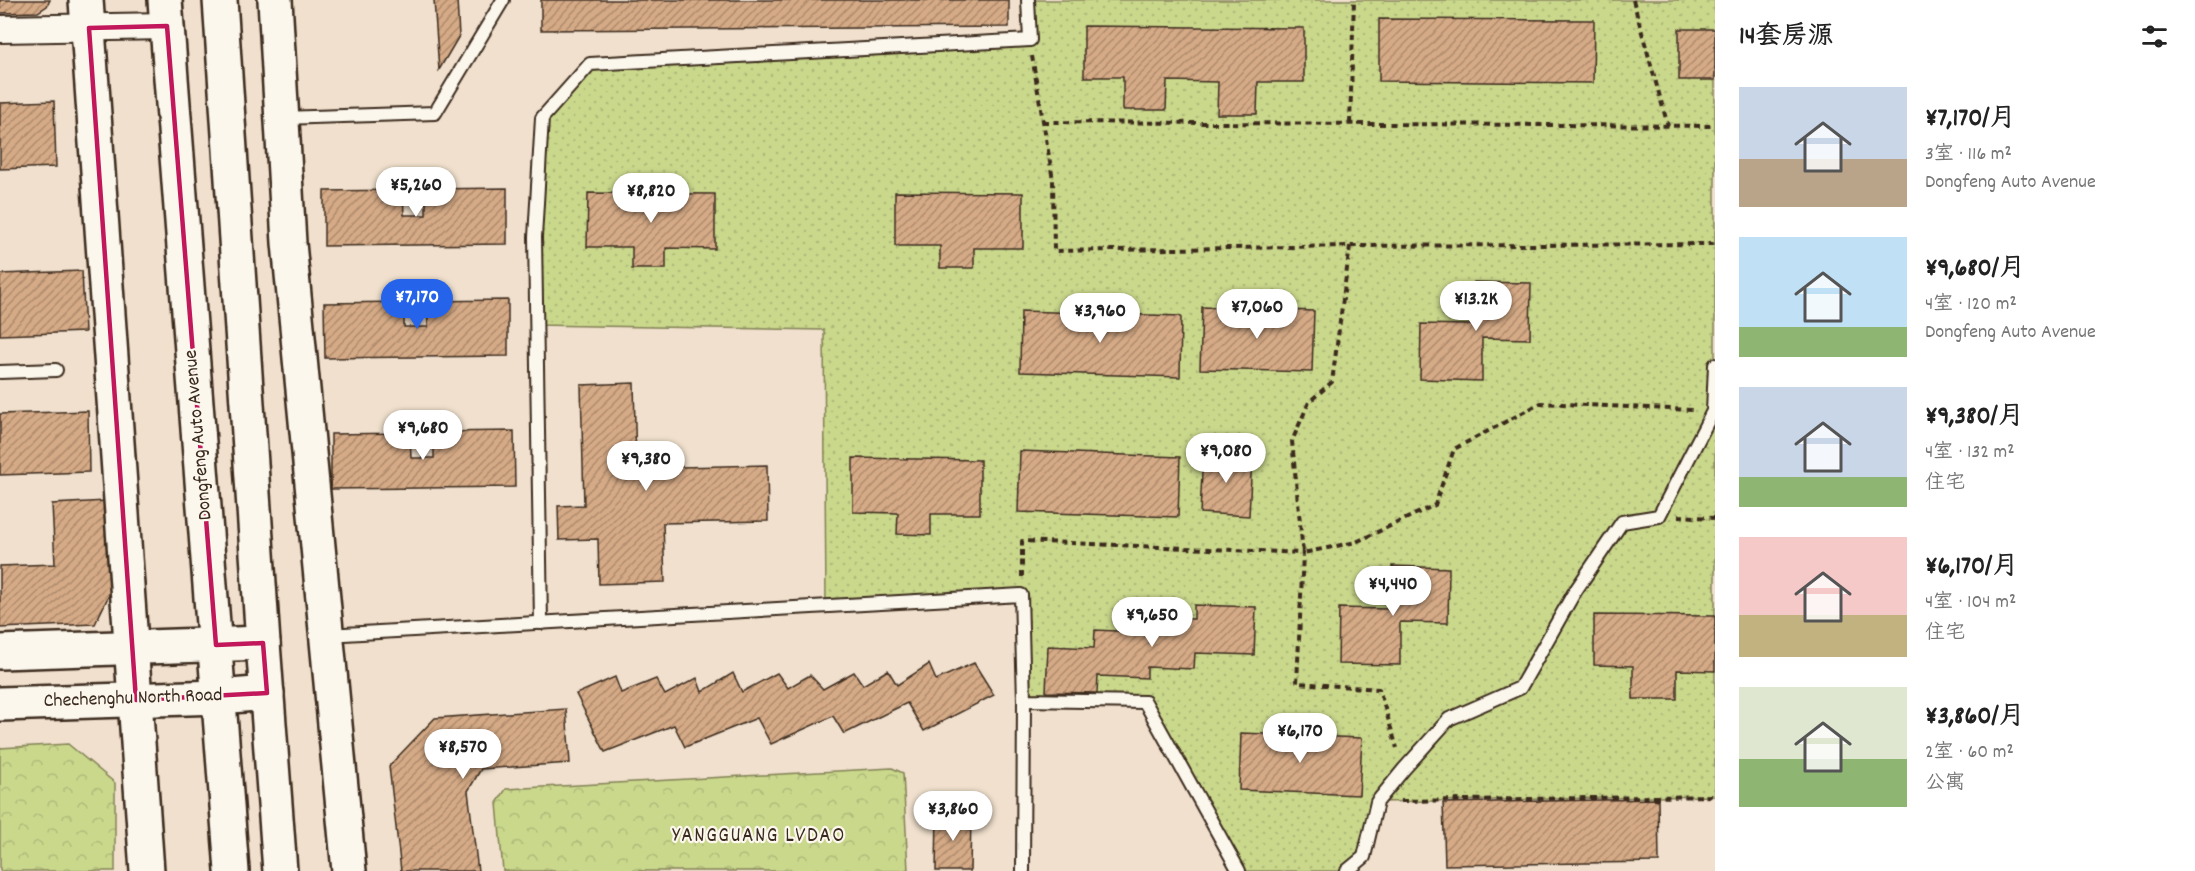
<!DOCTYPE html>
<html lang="zh">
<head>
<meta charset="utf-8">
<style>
	body { margin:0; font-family:Dekko,"LXGW WenKai TC",sans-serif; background:#f6f6f6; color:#222; height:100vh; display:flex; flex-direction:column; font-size:22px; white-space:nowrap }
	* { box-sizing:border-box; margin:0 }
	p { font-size:20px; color:#767676 }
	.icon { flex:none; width:33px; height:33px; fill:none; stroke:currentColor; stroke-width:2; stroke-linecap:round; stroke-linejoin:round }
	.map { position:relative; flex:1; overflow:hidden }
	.details { display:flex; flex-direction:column; background:#fff; width:480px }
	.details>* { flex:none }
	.price { position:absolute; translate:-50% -51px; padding:0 14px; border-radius:21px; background:#fff; color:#222; font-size:20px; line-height:39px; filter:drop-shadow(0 2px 3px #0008) }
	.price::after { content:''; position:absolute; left:50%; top:36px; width:18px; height:14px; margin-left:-9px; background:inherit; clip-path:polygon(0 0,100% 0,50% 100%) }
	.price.active { background:#2563eb; color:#fff }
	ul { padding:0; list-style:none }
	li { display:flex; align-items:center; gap:18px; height:150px; padding:0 24px }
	li span { display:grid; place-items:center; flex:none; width:168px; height:120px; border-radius:0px; color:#555 }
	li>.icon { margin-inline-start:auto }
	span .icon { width:72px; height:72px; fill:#fffc; stroke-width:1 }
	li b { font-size:26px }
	h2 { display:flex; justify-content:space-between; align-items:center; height:72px; padding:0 24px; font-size:26px }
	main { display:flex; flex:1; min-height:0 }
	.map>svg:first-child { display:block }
</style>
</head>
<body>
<main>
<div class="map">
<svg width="1715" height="871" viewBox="0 0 1715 871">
	<defs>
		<pattern id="grass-dots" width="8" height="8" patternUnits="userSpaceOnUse" patternTransform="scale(1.5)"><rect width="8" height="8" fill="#cad88c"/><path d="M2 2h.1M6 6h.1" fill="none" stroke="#aeba78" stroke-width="1.8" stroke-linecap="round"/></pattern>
		<pattern id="forest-crowns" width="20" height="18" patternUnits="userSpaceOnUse" patternTransform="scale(1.5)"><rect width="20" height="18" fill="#cad88c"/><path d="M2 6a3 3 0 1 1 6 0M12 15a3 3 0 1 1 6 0" fill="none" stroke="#aeba78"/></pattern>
		<pattern id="building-hatch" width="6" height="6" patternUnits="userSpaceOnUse" patternTransform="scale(1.5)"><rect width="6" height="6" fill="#d5aa86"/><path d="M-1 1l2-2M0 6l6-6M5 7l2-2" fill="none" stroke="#ae8b6d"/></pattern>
	</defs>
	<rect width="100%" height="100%" fill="#f0e0cd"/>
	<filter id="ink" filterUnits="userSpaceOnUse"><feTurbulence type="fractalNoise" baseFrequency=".0167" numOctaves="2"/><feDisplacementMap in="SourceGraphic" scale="12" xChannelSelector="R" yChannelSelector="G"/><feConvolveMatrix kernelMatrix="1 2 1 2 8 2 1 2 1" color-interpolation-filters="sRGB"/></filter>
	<g filter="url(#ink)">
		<path fill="url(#grass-dots)" stroke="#828155" stroke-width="1.5" d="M1028 0H1715V796L1378 802 1364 857 1347 871H1239L1145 702 1024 700 1021 595 826 606 824 330 536 325 542 118 590 64 1029 40Z"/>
		<g fill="url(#forest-crowns)" stroke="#828155" stroke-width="1.5">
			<path d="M68 744 115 783V871H0V748Z"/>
			<path d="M892 768 903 773 908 871H503L497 803 506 789Z"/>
		</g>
		<g fill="url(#building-hatch)" stroke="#3b2a1e" stroke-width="1.5">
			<path d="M0 0H50L47 6 38 12 0 13Z"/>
			<path d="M434 0H457L459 36 439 70Z"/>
			<path d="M541 0H1009V27L541 30Z"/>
			<path d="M1379 19 1594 20 1593 83 1379 81Z"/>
			<path d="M1084 26 1304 28V82H1258L1257 114H1217L1218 82 1167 81 1166 110H1123V77H1084Z"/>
			<rect x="1679" y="29" width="36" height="51"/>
			<path d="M54 101 56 167 0 169V103Z"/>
			<path d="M507 188V244L324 246V191L403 190 404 215H426V189Z"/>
			<path d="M895 192 1023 193V248H974V268H940V246H895Z"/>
			<path d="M588 193 715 194V249L666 248V269H632V247H587Z"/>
			<path d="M82 271 85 332 0 335V274Z"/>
			<path d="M1474 282 1531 283 1530 339 1482 338V381L1420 379 1421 324 1473 325Z"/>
			<path d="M508 300V356L325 358 324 303 404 302V327H428L427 301Z"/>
			<path d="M1202 307 1314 311 1312 372 1200 369Z"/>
			<path d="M1021 311 1181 316 1180 377 1020 372Z"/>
			<path d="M634 383 636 468 767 465 768 521 663 523 665 582 599 584 598 539 559 540 558 506 584 505 581 385Z"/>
			<path d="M88 411 89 472 0 475V414Z"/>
			<path d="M514 431 515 487 331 489V434L410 433 411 458H434V432Z"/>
			<path d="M1020 451 1180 457 1178 517 1018 512Z"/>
			<path d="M1203 453 1252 456 1249 516 1200 513Z"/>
			<path d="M853 458 980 460V514H931V535L897 534 898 513 853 512Z"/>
			<path d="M106 501 110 593 95 624 0 628V566L55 564 52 504Z"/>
			<path d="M1392 566 1449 568 1448 623 1400 622V665L1338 664 1339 608 1391 609Z"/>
			<path d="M1194 605 1256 607 1254 655 1195 653 1194 669 1147 667V678L1098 676 1097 693 1046 692 1048 646 1094 648 1095 630 1140 632V618L1194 619Z"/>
			<path d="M1594 615 1715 616V671L1677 670V699H1633V666L1594 665Z"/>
			<path d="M974 663 994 695 924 731 907 703 844 734 833 716 771 744 757 718 685 747 674 725 605 752 576 694 615 677 621 693 656 679 665 695 697 678 702 692 733 673 742 692 777 673 788 688 810 675 823 689 854 672 863 685 888 670 897 685 929 664 936 680Z"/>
			<path d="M566 709 570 763 481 769 468 791 478 871H401L389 766 435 718Z"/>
			<path d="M1241 733 1362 738 1359 795 1239 790Z"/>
			<path d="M1658 799 1659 862 1445 865 1443 803Z"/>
			<path d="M937 812 971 813 970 871H936Z"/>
		</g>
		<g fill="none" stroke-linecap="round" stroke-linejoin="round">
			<g stroke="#3b2a1e" stroke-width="16">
				<g id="lane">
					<path d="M282 118 435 113 503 0"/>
					<path d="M0 372 56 370"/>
					<path d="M541 623 535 237 542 118 590 64 1030 40 1028 0"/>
					<path d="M327 635 1021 595 1024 700 1145 702 1239 871"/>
					<path d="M1023 871 1024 700"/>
					<path d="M1347 871 1364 857 1377 802 1404 769 1449 719 1520 688 1574 593 1622 522 1659 516 1713 411 1715 365"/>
				</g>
			</g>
			<g stroke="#3b2a1e" stroke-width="30">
				<path id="street" d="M0 29 167 26"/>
			</g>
			<g stroke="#3b2a1e" stroke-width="38">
				<g id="secondary">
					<path d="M86 0 147 871"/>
					<path d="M275 0 289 243 349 871"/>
					<path d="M0 652 263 643"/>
					<path d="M0 704 219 697 267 693"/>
				</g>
			</g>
			<g stroke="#3b2a1e" stroke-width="38">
				<g id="primary">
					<path d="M165 0 232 871"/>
					<path d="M220 0 263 643 280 871"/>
				</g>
			</g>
			<g stroke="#3b2a1e" stroke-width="4" stroke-dasharray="6 4.5" stroke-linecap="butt">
				<path d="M1633 0 1668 126"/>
				<path d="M1032 56 1053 180 1054 251 1350 246 1715 244"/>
				<path d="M1043 122 1715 126"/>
				<path d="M1350 124 1354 0"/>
				<path d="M1350 246 1332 382 1309 402 1292 441 1303 553 1356 542 1435 505 1454 449 1541 403 1692 410"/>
				<path d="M1678 516 1715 518"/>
				<path d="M1022 577V541L1303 553 1297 683 1379 689 1397 748"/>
				<path d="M1401 801 1715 796"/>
			</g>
			<use href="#lane" stroke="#fbf7ec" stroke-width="12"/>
			<use href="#street" stroke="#fbf7ec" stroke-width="26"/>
			<use href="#secondary" stroke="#fbf7ec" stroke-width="33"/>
			<use href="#primary" stroke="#fbf7ec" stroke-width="33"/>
		</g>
	</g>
	<path fill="none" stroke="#c2185b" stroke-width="4.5" stroke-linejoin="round" d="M167 26 216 645 263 643 267 693 136 700 89 28Z"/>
	<g text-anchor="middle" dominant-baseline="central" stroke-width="4.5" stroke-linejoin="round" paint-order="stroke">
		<g font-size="20" fill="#3b2a1e" stroke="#fbf7ec">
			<text transform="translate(199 435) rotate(-95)">Dongfeng Auto Avenue</text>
			<text transform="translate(133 699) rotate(-2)">Chechenghu North Road</text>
		</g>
		<g font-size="21" letter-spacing="1.5" fill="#3b2a1e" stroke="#fbf7ec">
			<text x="759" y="837">YANGGUANG LVDAO</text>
		</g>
	</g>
</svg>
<b class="price" style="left:416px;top:218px">¥5,260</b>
<b class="price" style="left:651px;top:224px">¥8,820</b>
<b class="price active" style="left:417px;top:330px">¥7,170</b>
<b class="price" style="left:1476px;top:332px">¥13.2K</b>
<b class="price" style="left:1257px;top:340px">¥7,060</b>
<b class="price" style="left:1100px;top:344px">¥3,960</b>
<b class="price" style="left:423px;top:461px">¥9,680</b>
<b class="price" style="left:1226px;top:484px">¥9,080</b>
<b class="price" style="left:646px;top:492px">¥9,380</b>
<b class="price" style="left:1393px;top:617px">¥4,440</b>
<b class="price" style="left:1152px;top:648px">¥9,650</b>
<b class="price" style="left:1300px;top:764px">¥6,170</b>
<b class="price" style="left:463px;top:780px">¥8,570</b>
<b class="price" style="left:953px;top:842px">¥3,860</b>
</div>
<section class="details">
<h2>14套房源<svg class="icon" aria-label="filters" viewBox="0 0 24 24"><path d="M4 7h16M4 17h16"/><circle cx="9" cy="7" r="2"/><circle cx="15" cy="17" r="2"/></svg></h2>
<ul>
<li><span style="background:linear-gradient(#c9d6e8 60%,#b9a48a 0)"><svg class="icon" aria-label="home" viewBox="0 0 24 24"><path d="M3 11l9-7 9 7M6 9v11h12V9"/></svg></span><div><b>¥7,170/月</b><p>3室 · 116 m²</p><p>Dongfeng Auto Avenue</p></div></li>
<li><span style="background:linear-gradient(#bfe0f5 75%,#8fb573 0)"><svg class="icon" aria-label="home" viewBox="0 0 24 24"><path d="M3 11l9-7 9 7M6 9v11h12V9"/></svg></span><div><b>¥9,680/月</b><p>4室 · 120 m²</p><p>Dongfeng Auto Avenue</p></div></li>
<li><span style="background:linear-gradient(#c9d6e8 75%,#8fb573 0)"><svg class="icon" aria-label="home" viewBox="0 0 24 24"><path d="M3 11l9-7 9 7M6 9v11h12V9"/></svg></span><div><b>¥9,380/月</b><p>4室 · 132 m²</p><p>住宅</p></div></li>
<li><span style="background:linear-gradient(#f6c9c9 65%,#c2b280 0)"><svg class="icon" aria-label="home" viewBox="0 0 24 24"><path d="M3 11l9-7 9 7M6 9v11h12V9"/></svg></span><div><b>¥6,170/月</b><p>4室 · 104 m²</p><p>住宅</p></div></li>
<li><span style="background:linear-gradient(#dfe7d0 60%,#8fb573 0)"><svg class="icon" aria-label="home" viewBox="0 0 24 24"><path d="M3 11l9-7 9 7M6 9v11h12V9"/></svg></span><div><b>¥3,860/月</b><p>2室 · 60 m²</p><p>公寓</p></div></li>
</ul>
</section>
</main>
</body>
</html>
